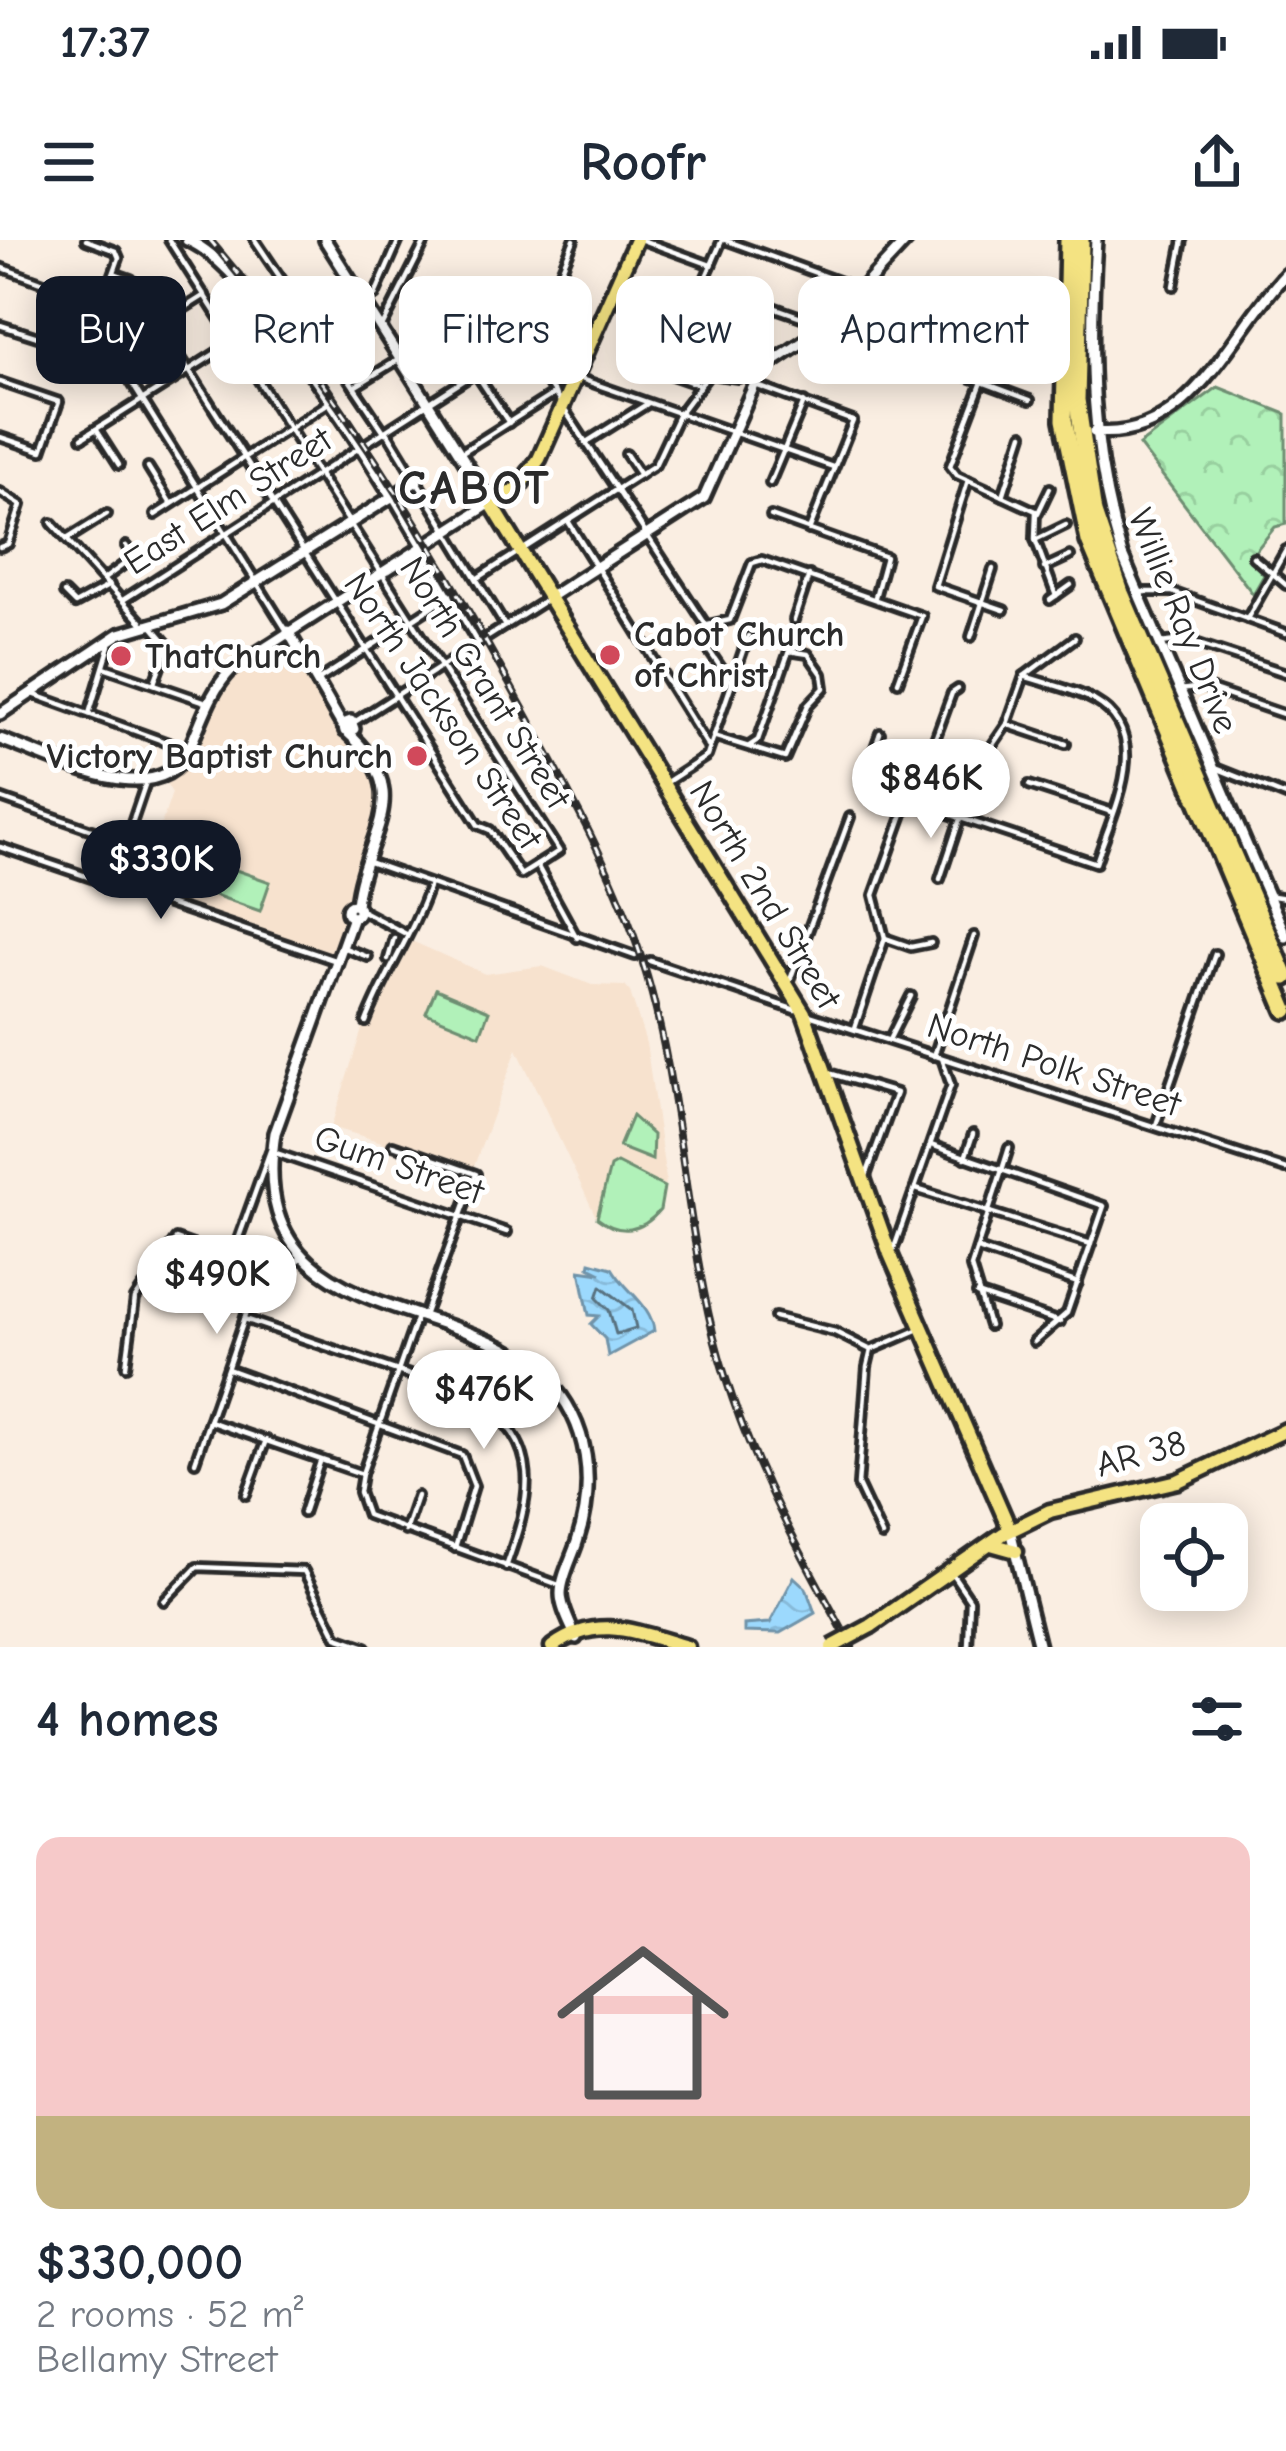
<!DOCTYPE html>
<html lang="en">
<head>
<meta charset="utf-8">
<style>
	body { margin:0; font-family:"Comic Neue",sans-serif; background:#f6f6f7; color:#1f2937; height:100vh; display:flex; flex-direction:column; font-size:45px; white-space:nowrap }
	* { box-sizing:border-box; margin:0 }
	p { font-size:39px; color:#747a83 }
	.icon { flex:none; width:66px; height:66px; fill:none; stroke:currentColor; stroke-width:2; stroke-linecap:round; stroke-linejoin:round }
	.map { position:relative; height:1407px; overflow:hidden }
	.drawer { display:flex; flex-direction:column; background:#fff; flex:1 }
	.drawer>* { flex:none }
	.hud { position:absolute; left:36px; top:36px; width:1215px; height:108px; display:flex; gap:24px }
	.tools { position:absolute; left:1140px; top:1263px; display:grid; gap:24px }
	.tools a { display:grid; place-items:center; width:108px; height:108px; border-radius:24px; background:#fff; box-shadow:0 6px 30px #0003; font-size:60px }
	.price { position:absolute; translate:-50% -102px; padding:0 27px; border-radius:42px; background:#fff; color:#222; font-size:39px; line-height:78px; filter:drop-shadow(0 3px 6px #0008) }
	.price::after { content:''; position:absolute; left:50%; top:72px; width:36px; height:27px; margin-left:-18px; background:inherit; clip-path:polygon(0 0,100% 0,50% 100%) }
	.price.active { background:#111827; color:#fff }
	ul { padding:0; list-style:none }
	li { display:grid; align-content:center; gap:24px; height:636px; padding:0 36px }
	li+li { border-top:3px solid #e0e1e3 }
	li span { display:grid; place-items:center; height:372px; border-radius:24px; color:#555 }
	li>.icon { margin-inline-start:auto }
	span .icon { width:216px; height:216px; fill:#fffc; stroke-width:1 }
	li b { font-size:51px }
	h2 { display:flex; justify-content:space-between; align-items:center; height:144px; padding:0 36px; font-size:51px }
	.pill { padding:0 42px; border-radius:24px; background:#fff; box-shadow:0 6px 30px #0003; font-size:42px; line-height:108px }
	.pill.active { background:#111827; color:#fff }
	.status { display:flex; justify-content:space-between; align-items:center; height:84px; padding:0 60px; background:#fff; direction:ltr }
	.status svg { height:33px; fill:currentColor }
	header { display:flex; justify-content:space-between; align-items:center; height:156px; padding:0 36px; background:#fff; font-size:54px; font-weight:800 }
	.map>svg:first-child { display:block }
</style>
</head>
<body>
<div class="status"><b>17:37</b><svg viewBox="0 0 49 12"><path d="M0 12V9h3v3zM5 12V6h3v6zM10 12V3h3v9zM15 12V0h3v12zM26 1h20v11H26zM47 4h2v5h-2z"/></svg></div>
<header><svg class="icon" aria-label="menu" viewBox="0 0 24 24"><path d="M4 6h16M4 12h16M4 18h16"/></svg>Roofr<svg class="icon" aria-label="share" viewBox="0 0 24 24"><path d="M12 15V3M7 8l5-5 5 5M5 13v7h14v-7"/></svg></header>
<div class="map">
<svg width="1286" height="1407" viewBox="0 0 1286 1407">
	<defs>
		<pattern id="forest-crowns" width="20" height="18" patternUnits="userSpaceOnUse" patternTransform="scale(3)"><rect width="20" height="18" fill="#b1f1b9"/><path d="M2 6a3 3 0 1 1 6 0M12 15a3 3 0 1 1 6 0" fill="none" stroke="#98cf9f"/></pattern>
		<pattern id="water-waves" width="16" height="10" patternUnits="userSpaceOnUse" patternTransform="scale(3)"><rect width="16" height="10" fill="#9cd9fd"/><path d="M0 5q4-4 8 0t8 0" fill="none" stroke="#87bad9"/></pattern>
	</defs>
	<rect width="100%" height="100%" fill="#faeee2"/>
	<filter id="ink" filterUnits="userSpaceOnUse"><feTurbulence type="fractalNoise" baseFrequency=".00833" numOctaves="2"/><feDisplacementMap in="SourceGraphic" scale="24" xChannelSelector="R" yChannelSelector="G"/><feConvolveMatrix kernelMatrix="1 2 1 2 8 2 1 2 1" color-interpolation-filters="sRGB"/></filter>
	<g filter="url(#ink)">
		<g fill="#f7e2ce">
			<path d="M273 406H290L298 414 381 549 380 579 330 717 138 652 172 553 164 540 174 533 207 465 229 435Z"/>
			<path d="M405 698 485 734 542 726 592 745 625 746 630 752 646 803 666 939 656 976 639 989 617 990 597 979 517 809 473 929 331 887 370 764 378 767Z"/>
		</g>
		<path fill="url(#forest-crowns)" stroke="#6e8e72" stroke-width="3" d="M1218 147 1286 174V284L1275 287 1249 319 1264 335 1253 354 1139 205Z"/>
		<g fill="#b1f1b9" stroke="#6e8e72" stroke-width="3">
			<path d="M213 622 270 642 260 671 203 651Z"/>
			<path d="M436 749 489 771 480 795 426 773Z"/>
			<path d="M632 876 653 895 652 920 619 907Z"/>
			<path d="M617 923 664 947 660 970C642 992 620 996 597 978L610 927Z"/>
		</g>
		<g fill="url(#water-waves)" stroke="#6f93a9" stroke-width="3">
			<path d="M590 1022 612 1028C625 1051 652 1065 654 1091L608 1116 605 1099 591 1084 599 1076 589 1075 580 1030 601 1033 589 1027Z"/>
			<path d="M794 1337 806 1348 815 1373 780 1393 744 1392V1385L770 1383Z"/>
		</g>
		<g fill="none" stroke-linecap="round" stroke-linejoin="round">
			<path stroke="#58717f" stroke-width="3" d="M601 1046 632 1070 636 1088 616 1094 609 1070 597 1058Z"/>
			<g stroke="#2b2b2b" stroke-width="14">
				<g id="street">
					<path d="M169 0 559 611 537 625"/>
					<path d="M255 0 385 193"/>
					<path d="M642 0 711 25"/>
					<path d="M725 0 860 49"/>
					<path d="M0 27 102 64"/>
					<path d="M114 33 131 39 478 585 490 590 521 635 537 625 577 698"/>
					<path d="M704 43 827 86"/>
					<path d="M1174 46 1183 0"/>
					<path d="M616 47 664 64"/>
					<path d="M699 53 722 0"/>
					<path d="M365 62 375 55 399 0"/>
					<path d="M548 78 590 93"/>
					<path d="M0 85 85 112 119 18 116 11 86 0"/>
					<path d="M381 89 426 0"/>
					<path d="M320 98 336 86"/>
					<path d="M811 99 950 130 1030 160"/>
					<path d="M89 102 113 113 287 391"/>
					<path d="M722 102 773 121"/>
					<path d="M522 103 540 82 574 0"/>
					<path d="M113 113 205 55"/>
					<path d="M654 129 700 145"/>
					<path d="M950 130 980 54"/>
					<path d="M578 138 833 227"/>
					<path d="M0 142 59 162 42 211 0 197"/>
					<path d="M982 142 950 226 957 235 1036 271 1035 299 1056 356"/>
					<path d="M755 145 853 181 809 290"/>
					<path d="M354 147 447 90 509 183"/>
					<path d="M566 172 706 385 708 409 732 444"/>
					<path d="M96 189 119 225"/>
					<path d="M387 192 505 386"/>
					<path d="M82 198 235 101"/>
					<path d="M585 203 647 164"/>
					<path d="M459 214 555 153"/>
					<path d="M626 214 640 235"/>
					<path d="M148 227 171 264"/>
					<path d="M968 240 935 346 1004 370"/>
					<path d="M770 243 804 162"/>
					<path d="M0 252 21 265 8 304 0 307"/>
					<path d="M1003 256 1023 194"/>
					<path d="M393 259 478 404"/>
					<path d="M1038 273 1050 248"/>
					<path d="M155 275 330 162"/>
					<path d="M771 276 886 317 875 357"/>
					<path d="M568 281 708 506"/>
					<path d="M52 283 145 386"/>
					<path d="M67 299 107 274"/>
					<path d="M1035 300 1066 285"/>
					<path d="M1253 317 1286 345"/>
					<path d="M1044 328 1070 316"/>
					<path d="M478 338 655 225 679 174 709 134 738 138 756 132"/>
					<path d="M104 339 134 317 126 306"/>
					<path d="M1138 352H1172L1286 393"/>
					<path d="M64 353 75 364 110 345"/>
					<path d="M123 360 522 103 560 162"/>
					<path d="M1050 360 1071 345"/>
					<path d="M1247 379 1286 310"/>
					<path d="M794 380 809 335"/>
					<path d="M151 385 168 405 154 443"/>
					<path d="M708 385 730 380 752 323 762 320 922 376 898 442"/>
					<path d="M971 397 993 329"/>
					<path d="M1160 403 1186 400 1286 433"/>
					<path d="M104 427 206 462"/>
					<path d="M1024 436 1075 398"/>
					<path d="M319 440 450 355"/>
					<path d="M958 449 952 453 930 513 977 528"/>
					<path d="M1179 450 1204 447 1286 475"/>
					<path d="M30 453 188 510"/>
					<path d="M89 474 110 405"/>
					<path d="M353 483 546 360"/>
					<path d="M1009 485 1066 504"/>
					<path d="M880 493 862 545 1096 623C1111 575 1156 495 1095 461 1075 449 1047 444 1024 436L1007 484 977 528 940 639"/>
					<path d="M713 496 785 518 808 465 824 448 822 434 808 414 789 411 758 500 749 506"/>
					<path d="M1218 529 1286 556"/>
					<path d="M664 544 707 516 748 396"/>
					<path d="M1029 545 1112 572"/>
					<path d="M0 558 126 602"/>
					<path d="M0 607 334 720"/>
					<path d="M369 622 635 716"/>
					<path d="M111 645 146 542"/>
					<path d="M1267 655 1286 658"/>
					<path d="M359 669 406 694"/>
					<path d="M885 698 874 655 908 560"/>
					<path d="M885 698 911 707 931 703"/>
					<path d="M345 708 368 717"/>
					<path d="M388 719 394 698"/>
					<path d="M650 721 795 770"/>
					<path d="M790 740 850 577"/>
					<path d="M806 774 1286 929"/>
					<path d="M366 782C386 731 413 694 430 644"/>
					<path d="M855 788 885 698"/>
					<path d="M889 800 911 756"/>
					<path d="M934 816 974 696"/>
					<path d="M832 834 896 853 866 936"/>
					<path d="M1156 885 1215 714"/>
					<path d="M393 905 476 934 425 1073"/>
					<path d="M931 905 1104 966 1067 1073 1034 1102"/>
					<path d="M965 918 973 894"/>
					<path d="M916 949 1091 1004"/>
					<path d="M978 1009 1078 1043"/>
					<path d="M893 1011 951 845 942 818"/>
					<path d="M240 1017 281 1031 304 1016"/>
					<path d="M977 1054 1060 1082"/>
					<path d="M417 1077 362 1234 359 1252 367 1275 562 1346"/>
					<path d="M775 1077 835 1092 871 1110"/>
					<path d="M245 1079 474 1157C546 1204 531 1257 506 1327"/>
					<path d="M989 1086 971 1027 1009 908"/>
					<path d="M126 1126 135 1059 176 999 218 1014 234 1011 270 911 507 992"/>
					<path d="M228 1129 462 1215 474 1246 455 1308"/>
					<path d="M209 1181 362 1234"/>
					<path d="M195 1222 263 1025"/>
					<path d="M246 1255 266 1200"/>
					<path d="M303 1273 320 1222"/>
					<path d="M405 1291 417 1256"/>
					<path d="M882 1296 858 1245 867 1127 871 1110 922 1088"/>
					<path d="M951 1332 970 1360 968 1407"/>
					<path d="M164 1361 197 1327 304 1331 337 1397"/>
					<path d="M337 1397 366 1407"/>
				</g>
			</g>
			<g stroke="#2b2b2b" stroke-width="18">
				<g id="secondary">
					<path d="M187 0C243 20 358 201 392 257"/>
					<path d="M1096 0C1089 109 1090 210 1122 315L1286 697"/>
					<path d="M1094 192C1191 202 1229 93 1286 34"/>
					<path d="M550 357 704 258 761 130 827 86 907 0"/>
					<path d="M288 391 342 485"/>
					<path d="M0 474 119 394 221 364 417 241"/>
					<path d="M351 481 354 489 345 491 343 484Z"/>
					<path d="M347 492C419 557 363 594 356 665"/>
					<path d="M0 499C49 516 157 575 188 511 203 480 208 454 232 429L491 263 325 0"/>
					<circle cx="353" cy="671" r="6"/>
					<path d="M353 677 275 893C244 1091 456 1048 547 1139 590 1183 596 1245 577 1302 572 1318 561 1338 561 1354 561 1368 571 1385 576 1398"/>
					<path d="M1010 1290 1039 1407"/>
				</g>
			</g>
			<g stroke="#2b2b2b" stroke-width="21">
				<g id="primary">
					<path d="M491 263 804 773 890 1014 1010 1290"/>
					<path d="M491 263 517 249 539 219 636 0"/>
					<path d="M991 1304 1016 1311"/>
					<path d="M871 1386 1003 1294 1050 1271 1178 1241 1286 1190"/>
					<path d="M552 1407C598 1373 638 1393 687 1407"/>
				</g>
			</g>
			<g stroke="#2b2b2b" stroke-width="24">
				<g id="highway">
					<path d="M1068 0 1064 180 1089 301 1286 770"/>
					<path d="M1081 0 1077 160 1094 273 1121 353 1286 737"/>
				</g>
			</g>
			<use href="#street" stroke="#fff" stroke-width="4.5"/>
			<use href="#secondary" stroke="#fff" stroke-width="9"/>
			<use href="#primary" stroke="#f4e382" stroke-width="12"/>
			<use href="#highway" stroke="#f4e382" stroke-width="15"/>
			<g stroke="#2b2b2b" stroke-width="8">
				<path id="rail" d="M210 0C341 155 429 296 526 474 569 553 615 633 642 720 679 836 682 957 709 1076 735 1195 793 1301 852 1407"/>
			</g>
			<use href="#rail" stroke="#fff" stroke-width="3" stroke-dasharray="9" stroke-linecap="butt"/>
			<g stroke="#2b2b2b" stroke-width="21" stroke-linecap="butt">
				<path id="primary-bridge" d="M832 1407 871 1386"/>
			</g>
			<use href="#primary-bridge" stroke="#f4e382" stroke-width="12"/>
		</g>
	</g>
	<g fill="#d1495b" stroke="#fff" stroke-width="4.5">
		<circle cx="610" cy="415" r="12"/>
		<circle cx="121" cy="416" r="12"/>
		<circle cx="417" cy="516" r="12"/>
	</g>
	<g text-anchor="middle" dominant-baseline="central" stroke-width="10" stroke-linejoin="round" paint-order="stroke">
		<g font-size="36" fill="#2b2b2b" stroke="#fff">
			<text transform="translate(228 261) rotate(-33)">East Elm Street</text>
			<text transform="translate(1183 381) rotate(68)">Willie Ray Drive</text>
			<text transform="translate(485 443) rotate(58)">North Grant Street</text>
			<text transform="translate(443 471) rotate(56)">North Jackson Street</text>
			<text transform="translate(765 655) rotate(59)">North 2nd Street</text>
			<text transform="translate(1054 825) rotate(18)">North Polk Street</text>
			<text transform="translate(399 925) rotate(19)">Gum Street</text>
			<text transform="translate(1141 1214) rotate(-15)">AR 38</text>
		</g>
		<g font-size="36" font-weight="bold" fill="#2b2b2b" stroke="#fff" text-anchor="start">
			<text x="634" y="394">Cabot Church<tspan x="634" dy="41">of Christ</tspan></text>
			<text x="145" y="416">ThatChurch</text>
			<text x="393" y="516" text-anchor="end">Victory Baptist Church</text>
		</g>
		<g font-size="48" font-weight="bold" letter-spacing="3" fill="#2b2b2b" stroke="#fff">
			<text x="475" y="248">CABOT</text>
		</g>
	</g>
</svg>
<div class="tools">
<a><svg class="icon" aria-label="locate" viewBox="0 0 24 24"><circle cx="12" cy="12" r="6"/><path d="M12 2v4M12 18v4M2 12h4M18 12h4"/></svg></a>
</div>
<b class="price" style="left:931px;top:601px">$846K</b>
<b class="price active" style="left:161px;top:682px">$330K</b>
<b class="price" style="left:217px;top:1097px">$490K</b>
<b class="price" style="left:484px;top:1212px">$476K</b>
<div class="hud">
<a class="pill active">Buy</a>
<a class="pill">Rent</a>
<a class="pill">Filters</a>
<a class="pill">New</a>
<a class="pill">Apartment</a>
</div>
</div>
<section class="drawer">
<h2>4 homes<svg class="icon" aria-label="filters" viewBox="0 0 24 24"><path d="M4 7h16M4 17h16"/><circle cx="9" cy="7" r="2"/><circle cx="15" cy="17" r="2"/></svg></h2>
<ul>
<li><span style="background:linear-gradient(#f6c9c9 75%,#c2b280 0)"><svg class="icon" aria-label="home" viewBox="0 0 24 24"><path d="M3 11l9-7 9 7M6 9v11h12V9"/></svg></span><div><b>$330,000</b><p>2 rooms · 52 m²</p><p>Bellamy Street</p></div></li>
</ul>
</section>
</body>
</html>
